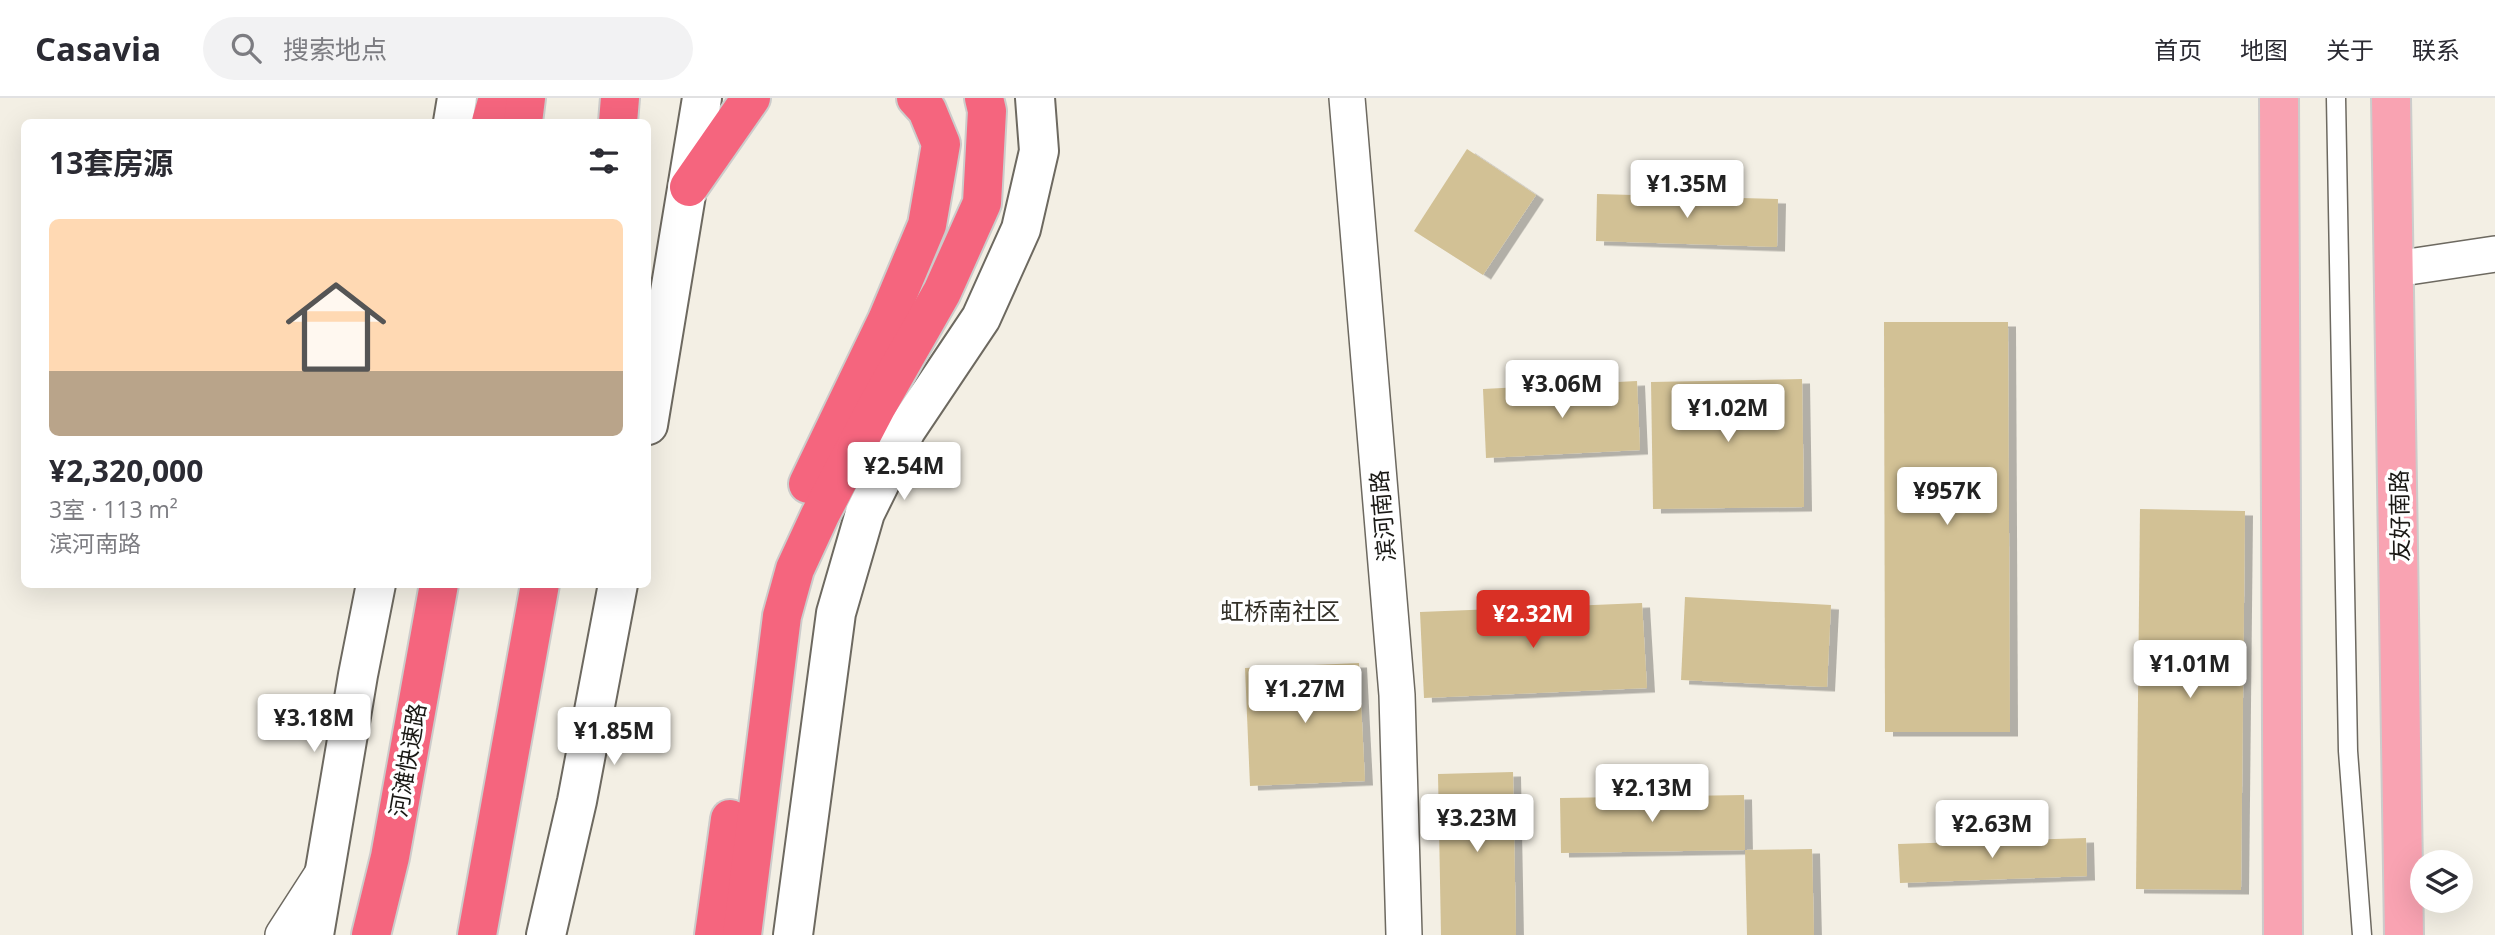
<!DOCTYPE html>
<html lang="zh">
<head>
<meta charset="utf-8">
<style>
	body { margin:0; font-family:"Open Sans","Noto Sans SC",sans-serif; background:#f2f2f3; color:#2b2b33; height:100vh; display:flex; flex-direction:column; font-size:26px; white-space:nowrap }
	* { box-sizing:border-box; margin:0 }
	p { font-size:23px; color:#7c7c81 }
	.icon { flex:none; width:38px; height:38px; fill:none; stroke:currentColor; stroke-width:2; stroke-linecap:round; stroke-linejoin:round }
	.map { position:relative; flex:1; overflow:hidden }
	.drawer { position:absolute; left:21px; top:21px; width:630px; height:469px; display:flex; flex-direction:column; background:#fff; border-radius:10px; box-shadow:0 7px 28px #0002 }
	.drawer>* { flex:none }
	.buttons { position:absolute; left:2410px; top:752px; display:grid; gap:14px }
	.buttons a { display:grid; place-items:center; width:63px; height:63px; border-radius:50%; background:#fff; box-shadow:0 7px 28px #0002; font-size:35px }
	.price { position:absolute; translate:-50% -60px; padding:0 16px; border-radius:7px; background:#fff; color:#222; font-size:23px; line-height:46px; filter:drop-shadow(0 2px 4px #0008) }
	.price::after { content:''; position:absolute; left:50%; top:42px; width:21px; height:16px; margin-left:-10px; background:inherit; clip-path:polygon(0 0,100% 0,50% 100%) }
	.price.current { background:#d93025; color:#fff }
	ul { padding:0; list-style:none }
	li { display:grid; align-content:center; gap:14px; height:371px; padding:0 28px }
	li span { display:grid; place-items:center; height:217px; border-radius:10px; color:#555 }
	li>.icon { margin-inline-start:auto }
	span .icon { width:126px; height:126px; fill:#fffc; stroke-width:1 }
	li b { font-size:30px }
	h2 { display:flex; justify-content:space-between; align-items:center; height:84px; padding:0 28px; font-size:30px }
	header { display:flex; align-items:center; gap:42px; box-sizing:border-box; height:98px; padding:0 35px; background:#fff; border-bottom:2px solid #e1e1e2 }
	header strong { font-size:33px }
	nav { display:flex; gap:38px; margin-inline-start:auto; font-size:24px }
	.search { width:490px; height:63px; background:#f2f2f3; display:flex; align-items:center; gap:18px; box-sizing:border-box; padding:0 24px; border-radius:38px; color:#7c7c81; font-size:26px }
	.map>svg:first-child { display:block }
</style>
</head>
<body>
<header>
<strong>Casavia</strong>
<div class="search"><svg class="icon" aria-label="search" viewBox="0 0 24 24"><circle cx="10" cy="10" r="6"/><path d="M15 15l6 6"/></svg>搜索地点</div>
<nav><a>首页</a><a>地图</a><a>关于</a><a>联系</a></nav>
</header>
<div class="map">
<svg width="2495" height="837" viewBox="0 0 2495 837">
	<defs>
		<filter id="shadow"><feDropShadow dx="8" dy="4.5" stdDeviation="0" flood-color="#0004"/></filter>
	</defs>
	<rect width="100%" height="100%" fill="#f3efe4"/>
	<g fill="#d2c195" filter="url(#shadow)">
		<path d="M1467 51 1536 97 1483 177 1414 133Z"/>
		<path d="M1597 96 1778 101 1777 149 1596 143Z"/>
		<path d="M1884 224H2008L2010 634H1885Z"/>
		<path d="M1802 281 1804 409 1653 411 1651 284Z"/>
		<path d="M1637 283 1640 352 1486 360 1483 291Z"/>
		<path d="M2140 411 2245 413 2241 792 2136 791Z"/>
		<path d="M1685 499 1831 507 1827 589 1681 582Z"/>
		<path d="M1642 505 1647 590 1424 600 1420 514Z"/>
		<path d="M1359 565 1365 683 1250 688 1245 570Z"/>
		<path d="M1513 674 1516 837H1441L1438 676Z"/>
		<path d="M1744 697 1745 752 1561 755 1560 700Z"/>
		<path d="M2086 740 2087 778 1900 785 1898 746Z"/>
		<path d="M1812 751 1814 837H1747L1745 752Z"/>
	</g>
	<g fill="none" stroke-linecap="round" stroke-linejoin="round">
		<g stroke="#6d6960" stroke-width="21">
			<path id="lane" d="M2336 0 2348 653 2362 837"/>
		</g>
		<g stroke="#6d6960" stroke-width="38">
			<g id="street">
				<path d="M1347 0 1397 597 1404 837"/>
				<path d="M2395 171 2495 156"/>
				<path d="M283 837 323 775"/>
			</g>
		</g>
		<g stroke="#6d6960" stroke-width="42">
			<g id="secondary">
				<path d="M453 24 457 0"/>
				<path d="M648 327 702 0"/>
				<path d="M314 837 358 577 376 486"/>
				<path d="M546 837 577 703 618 486"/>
				<path d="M793 837 836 515 865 415 906 332 981 220 1021 131 1039 53 1035 0"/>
			</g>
		</g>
		<g stroke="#cccccb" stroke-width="42">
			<g id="primary">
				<path d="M2279 0 2283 837"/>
				<path d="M2391 0 2404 837"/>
			</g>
		</g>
		<g stroke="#cccccb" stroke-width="42">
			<g id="highway">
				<path d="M491 24 498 0"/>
				<path d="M523 24 526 0"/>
				<path d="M618 24 620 0"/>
				<path d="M689 89 751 0"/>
				<path d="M808 386 887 222 927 127 941 46 927 12 916 0"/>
				<path d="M371 837 390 759 439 486"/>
				<path d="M477 837 540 486"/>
				<path d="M714 837 730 721"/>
				<path d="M742 837 782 518 795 471 820 417 877 308 942 194 982 105 987 13 984 0"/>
			</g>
		</g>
		<use href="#lane" stroke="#fff" stroke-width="18"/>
		<use href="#street" stroke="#fff" stroke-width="35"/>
		<use href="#secondary" stroke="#fff" stroke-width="38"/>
		<use href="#primary" stroke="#f9a3b2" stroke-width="38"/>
		<use href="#highway" stroke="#f5657e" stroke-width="38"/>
	</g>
	<g text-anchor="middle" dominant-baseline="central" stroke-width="7" stroke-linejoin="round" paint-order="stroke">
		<g font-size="23" fill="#191814" stroke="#fff">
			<text transform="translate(1382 418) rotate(-95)">滨河南路</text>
			<text transform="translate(2399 418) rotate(-91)">友好南路</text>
			<text transform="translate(407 662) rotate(-80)">河滩快速路</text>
		</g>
		<g font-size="24" fill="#333028" stroke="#fff">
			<text x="1280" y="512">虹桥南社区</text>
		</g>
	</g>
</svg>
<div class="buttons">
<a><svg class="icon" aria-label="layers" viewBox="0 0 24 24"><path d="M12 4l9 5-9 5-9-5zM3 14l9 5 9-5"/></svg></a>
</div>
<b class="price" style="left:1687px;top:122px">¥1.35M</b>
<b class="price" style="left:1562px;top:322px">¥3.06M</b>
<b class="price" style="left:1728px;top:346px">¥1.02M</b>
<b class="price" style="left:904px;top:404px">¥2.54M</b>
<b class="price" style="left:1947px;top:429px">¥957K</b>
<b class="price current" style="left:1533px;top:552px">¥2.32M</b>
<b class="price" style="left:2190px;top:602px">¥1.01M</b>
<b class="price" style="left:1305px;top:627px">¥1.27M</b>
<b class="price" style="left:314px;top:656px">¥3.18M</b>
<b class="price" style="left:614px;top:669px">¥1.85M</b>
<b class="price" style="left:1652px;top:726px">¥2.13M</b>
<b class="price" style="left:1477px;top:756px">¥3.23M</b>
<b class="price" style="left:1992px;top:762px">¥2.63M</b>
<section class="drawer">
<h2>13套房源<svg class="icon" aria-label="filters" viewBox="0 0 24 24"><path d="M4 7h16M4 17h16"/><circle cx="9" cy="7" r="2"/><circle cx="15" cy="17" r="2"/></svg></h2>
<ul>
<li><span style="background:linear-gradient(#ffd9b3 70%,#b9a48a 0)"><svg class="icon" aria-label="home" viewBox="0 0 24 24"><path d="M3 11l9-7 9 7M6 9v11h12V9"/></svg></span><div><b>¥2,320,000</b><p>3室 · 113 m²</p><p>滨河南路</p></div></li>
</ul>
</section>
</div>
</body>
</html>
